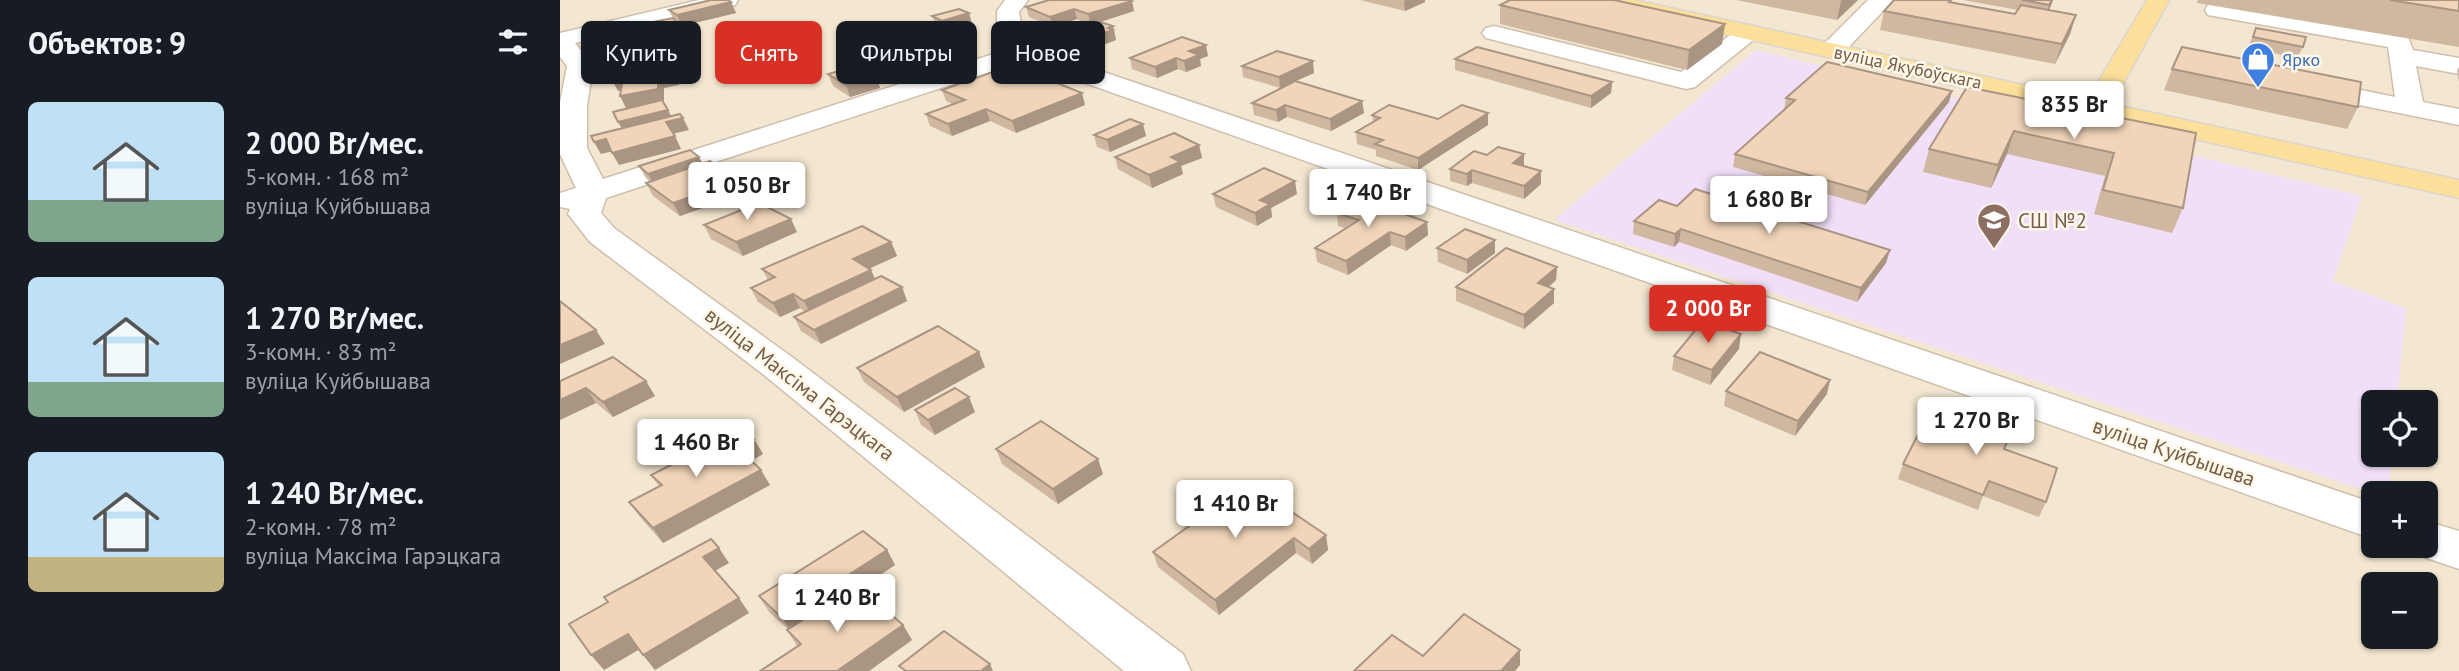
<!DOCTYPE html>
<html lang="ru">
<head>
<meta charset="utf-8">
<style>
	body { margin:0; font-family:"PT Sans",sans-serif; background:#20242c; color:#f1f3f6; height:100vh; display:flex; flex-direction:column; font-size:26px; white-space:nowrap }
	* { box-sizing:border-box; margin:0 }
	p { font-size:23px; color:#9ea1a6 }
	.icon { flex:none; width:38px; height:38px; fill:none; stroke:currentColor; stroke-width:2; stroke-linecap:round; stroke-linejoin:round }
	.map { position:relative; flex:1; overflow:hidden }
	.side { display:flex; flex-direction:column; background:#171b24; width:560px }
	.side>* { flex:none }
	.guide { position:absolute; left:21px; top:21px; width:665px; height:63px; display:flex; gap:14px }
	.fabs { position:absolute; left:1801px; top:390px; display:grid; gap:14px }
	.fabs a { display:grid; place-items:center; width:77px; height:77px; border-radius:10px; background:#171b24; box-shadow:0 2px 5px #0004; font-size:35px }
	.price { position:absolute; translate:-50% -60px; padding:0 16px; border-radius:7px; background:#fff; color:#222; font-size:23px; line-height:46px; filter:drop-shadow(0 2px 4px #0008) }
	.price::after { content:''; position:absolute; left:50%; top:42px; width:21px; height:16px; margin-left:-10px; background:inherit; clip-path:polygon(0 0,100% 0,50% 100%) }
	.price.on { background:#d93025; color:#fff }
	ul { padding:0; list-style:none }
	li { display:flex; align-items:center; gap:21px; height:175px; padding:0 28px }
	li span { display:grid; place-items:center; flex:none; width:196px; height:140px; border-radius:10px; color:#555 }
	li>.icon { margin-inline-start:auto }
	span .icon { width:84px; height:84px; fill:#fffc; stroke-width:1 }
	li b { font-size:30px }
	h2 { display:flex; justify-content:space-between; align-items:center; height:84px; padding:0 28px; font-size:30px }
	.tag { padding:0 24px; border-radius:10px; background:#171b24; box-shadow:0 2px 5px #0004; font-size:24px; line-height:63px }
	.tag.on { background:#d93025; color:#fff }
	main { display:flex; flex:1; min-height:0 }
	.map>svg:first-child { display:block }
</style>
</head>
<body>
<main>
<section class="side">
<h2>Объектов: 9<svg class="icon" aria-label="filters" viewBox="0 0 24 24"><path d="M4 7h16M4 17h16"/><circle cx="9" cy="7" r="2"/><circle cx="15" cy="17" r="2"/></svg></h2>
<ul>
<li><span style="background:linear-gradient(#bfe0f5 70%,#7fa58c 0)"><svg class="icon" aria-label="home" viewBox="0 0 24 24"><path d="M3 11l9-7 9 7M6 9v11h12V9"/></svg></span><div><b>2 000 Br/мес.</b><p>5-комн. · 168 m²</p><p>вуліца Куйбышава</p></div></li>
<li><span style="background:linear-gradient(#bfe0f5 75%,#7fa58c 0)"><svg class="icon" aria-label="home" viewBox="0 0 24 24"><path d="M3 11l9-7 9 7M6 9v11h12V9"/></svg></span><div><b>1 270 Br/мес.</b><p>3-комн. · 83 m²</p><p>вуліца Куйбышава</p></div></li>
<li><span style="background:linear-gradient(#bfe0f5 75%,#c2b280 0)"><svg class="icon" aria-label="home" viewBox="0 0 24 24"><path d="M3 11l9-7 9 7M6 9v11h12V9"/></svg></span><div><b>1 240 Br/мес.</b><p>2-комн. · 78 m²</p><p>вуліца Максіма Гарэцкага</p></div></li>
</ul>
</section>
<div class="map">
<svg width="1899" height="671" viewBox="0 0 1899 671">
	<rect width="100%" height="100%" fill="#fcf4e2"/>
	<path fill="#f4e7d1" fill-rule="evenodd" d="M0 0H1899V671H0ZM1813 402H1866V455H1813ZM1813 494H1866V546H1813ZM1813 584H1866V637H1813Z"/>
	<path fill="#f1dff8" d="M1196 50 1802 196 1773 281 1846 308 1837 402H1813V455H1832L1828 493H1813L994 220Z"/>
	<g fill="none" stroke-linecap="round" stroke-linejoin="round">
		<g stroke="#cfbfac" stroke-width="3">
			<g id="minor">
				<path d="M139 0H178L175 5 15 43 33 66 27 106V148L43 179 449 49 437 22V11L445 0H468L459 12 461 22 473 48 1813 503V539L463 61 46 198 41 213 54 228 232 357 623 654 631 671H564L204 375 30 242 8 214 10 209 0 207V193L16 188 0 154V103L7 66 0 57V33Z"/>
				<path d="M1308 0H1363L1394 6 1397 11 1394 16 1386 18 1327 7 1281 55 1272 57 1263 55 1260 50 1263 45Z"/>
				<path d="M1656 3 1839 35 1848 37 1853 50 1899 58V74L1856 66 1863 102 1899 109V125L1739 93 1735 87 1739 81 1748 79 1835 97 1828 47 1648 15 1645 10 1648 5Z"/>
				<path d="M1189 25 1197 27 1201 32 1197 37 1135 87 1126 89 926 38 922 33 926 28 934 26 1121 72 1181 27Z"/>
				<path d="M1866 521 1899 531V569L1849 552 1846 546H1866Z"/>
			</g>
		</g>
		<g stroke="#dbd5d0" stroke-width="3">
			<path id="major" d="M1032 0H1074L1528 99 1587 0H1609L1552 104 1899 180V198L1043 7 1035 5Z"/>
		</g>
		<use href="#minor" fill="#fff" fill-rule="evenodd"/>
		<use href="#major" fill="#fbdf9b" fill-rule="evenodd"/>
	</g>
	<g fill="#cfb7a0">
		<path d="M800 0H865V2L845 11Z"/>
		<path d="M1176 0H1298L1277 20Z"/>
		<path d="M1334 0H1392L1391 2 1455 14 1458 10 1403 0H1493L1489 10 1516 15 1510 34 1495 64 1320 30 1324 11Z"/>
		<path d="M1638 0H1899V47L1637 3Z"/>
		<path d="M171 2 176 13 122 26 115 21 127 41 69 53 57 29 113 18 109 10Z"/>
		<path d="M940 5 1165 24 1162 44 1127 70 940 24Z"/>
		<path d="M466 7 574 11 540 22 553 26 556 40 533 49 509 40 506 29 525 23 517 19 492 27 469 17Z"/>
		<path d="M409 13 412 24 385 31 376 26 372 16Z"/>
		<path d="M1696 28 1743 47 1737 58 1688 48Z"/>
		<path d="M395 45 398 56 344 73 335 69 321 73 311 67 306 56Z"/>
		<path d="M648 56 640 59 641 66 626 72 618 69 597 78 572 69 570 58Z"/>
		<path d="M895 59 1052 82 1051 93 1031 108 895 70Z"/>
		<path d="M682 66 754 73 736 81 802 101 804 113 771 131 727 117 718 122 694 115 692 103 720 88 683 77Z"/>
		<path d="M1899 67V82L1897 71Z"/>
		<path d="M1612 69 1798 107 1787 129 1604 90Z"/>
		<path d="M268 74 316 76 320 88 290 97 273 86Z"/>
		<path d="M1407 87 1636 133 1623 208 1612 233 1534 214 1545 176 1447 154 1431 188 1363 172 1369 149Z"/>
		<path d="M382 90 525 105 456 133 430 121 392 136 370 126 366 114 392 104 386 101Z"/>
		<path d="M1226 98 1389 102 1305 205 1173 167 1175 154 1224 110Z"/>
		<path d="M812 115 878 119 928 125 858 170 816 156V150L797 144 796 132 813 122Z"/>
		<path d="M534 135 586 136 550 152 537 147Z"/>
		<path d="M639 145 642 158 621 166 623 174 592 188 558 169 555 157Z"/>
		<path d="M964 154V167L981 184 964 199 912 183 907 186 890 181V169L927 155Z"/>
		<path d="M142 164 185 193 120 216 93 196 86 183 90 182 86 178 79 166Z"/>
		<path d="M653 194H737L711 208 712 217 697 226 656 207Z"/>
		<path d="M1117 206 1330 250 1326 263 1297 302 1119 242 1114 247 1073 234 1074 221Z"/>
		<path d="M777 213 867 222 868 235 846 251 831 245 788 275 757 262 755 248 786 229 778 226Z"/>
		<path d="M144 225 237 232 183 256 151 239Z"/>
		<path d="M935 240V253L907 274 878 262 877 248Z"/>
		<path d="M331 242 337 256 309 269 311 270 315 279 342 287 347 301 261 344 241 331 234 317 245 312 240 308 220 317 198 302 191 288 208 280 202 269Z"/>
		<path d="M997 267 996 280 989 287 994 289V303L964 329 896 301V287Z"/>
		<path d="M1179 349 1150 385 1112 370 1114 356Z"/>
		<path d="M425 367 344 412 304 382 297 368Z"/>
		<path d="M0 381 95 396 53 417 36 403Z"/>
		<path d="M1166 391 1267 394 1235 436 1164 406Z"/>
		<path d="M355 410 415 412 375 435 361 425Z"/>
		<path d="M194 439 203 454 191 461 210 485 103 543 80 517 69 502 99 486 91 475Z"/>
		<path d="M436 449 543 474 498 504 442 464Z"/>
		<path d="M1445 449 1486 502 1479 517 1423 496 1418 510 1338 479 1343 464Z"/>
		<path d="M766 535 768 550 752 564 736 553 659 615 598 567 593 552Z"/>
		<path d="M327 550 335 565 301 588 343 625 352 640 309 671H200L237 646 227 630 228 629 209 612 199 596Z"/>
	</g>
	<g fill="#a99582">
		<path d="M847 0H865V2L845 11 844 1Z"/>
		<path d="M1282 0H1298L1277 20 1281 1Z"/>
		<path d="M1492 0H1493L1491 6 1486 15 1489 5Z"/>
		<path d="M572 1 574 11 531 25 528 14Z"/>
		<path d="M171 2 176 13 122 26 117 15Z"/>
		<path d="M514 9 517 19 492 27 490 17Z"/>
		<path d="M409 13 412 24 385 31 382 21Z"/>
		<path d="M1516 15 1510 34 1495 64 1502 44Z"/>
		<path d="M1165 24 1162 44 1127 70 1129 50Z"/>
		<path d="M553 26 556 40 533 49 530 38Z"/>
		<path d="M122 30 127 41 69 53 64 42Z"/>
		<path d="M395 45 398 56 344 73 339 62Z"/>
		<path d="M646 45 648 56 640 59 641 66 626 72 624 61 629 51Z"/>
		<path d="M104 53 110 64 67 80 61 69Z"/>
		<path d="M331 57 335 69 321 73 317 62Z"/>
		<path d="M616 58 618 69 597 78 595 67Z"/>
		<path d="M753 61 754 73 720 88 719 77Z"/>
		<path d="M113 63 119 74V85L104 88V101L66 108 60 96 98 76Z"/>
		<path d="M316 76 320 88 290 97 286 85Z"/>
		<path d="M63 78 69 89 58 91 52 80Z"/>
		<path d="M1052 82 1051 93 1031 108V96Z"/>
		<path d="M1392 91 1389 102 1305 205 1308 192Z"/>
		<path d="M522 93 525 105 456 133 452 121Z"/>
		<path d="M802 101 804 113 771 131 770 119Z"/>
		<path d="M725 105 727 117 718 122 716 110Z"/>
		<path d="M426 109 430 121 392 136 388 124Z"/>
		<path d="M108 110 113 120 123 118 129 130 112 134H65L58 122Z"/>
		<path d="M928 113V125L858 170V158Z"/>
		<path d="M583 124 586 136 550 152 547 140Z"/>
		<path d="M1454 131 1447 154 1431 188 1438 165Z"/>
		<path d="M115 136 121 149 59 165 52 153Z"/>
		<path d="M46 139 53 151 41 154 34 142Z"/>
		<path d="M639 145 642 158 621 166 623 174 592 188 589 175 611 157Z"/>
		<path d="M964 154V167L953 163Z"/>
		<path d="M139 157 146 170 95 186 88 174Z"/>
		<path d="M912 170V183L907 186V174Z"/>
		<path d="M981 171V184L964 199V186Z"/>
		<path d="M179 180 185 193 120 216 113 203Z"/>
		<path d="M735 181 737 194 711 208 712 217 697 226 695 213 700 200Z"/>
		<path d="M231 219 237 232 183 256 176 242Z"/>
		<path d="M867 222 868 235 846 251 845 237Z"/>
		<path d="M1121 229 1119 242 1114 247 1115 234Z"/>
		<path d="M830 232 831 245 788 275 786 261Z"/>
		<path d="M935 240V253L907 274V260Z"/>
		<path d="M331 242 337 256 299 273 293 259Z"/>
		<path d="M1330 250 1326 263 1297 302 1301 288Z"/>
		<path d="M997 267 996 280 978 296V283Z"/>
		<path d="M311 270 317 284 251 315 244 301Z"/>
		<path d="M342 287 347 301 261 344 254 330Z"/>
		<path d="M994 289V303L964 329V315Z"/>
		<path d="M233 294 240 308 220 317 213 303Z"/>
		<path d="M36 330 45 344 0 364V345Z"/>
		<path d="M1181 334 1179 349 1150 385 1152 370Z"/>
		<path d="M419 352 425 367 344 412 337 397Z"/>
		<path d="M1270 380 1267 394 1235 436 1238 421Z"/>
		<path d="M86 381 95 396 53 417 43 402Z"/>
		<path d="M26 388 36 403 0 420V400Z"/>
		<path d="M409 397 415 412 375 435 368 420Z"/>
		<path d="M194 439 203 454 187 463 178 448Z"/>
		<path d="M538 459 543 474 498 504 493 489Z"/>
		<path d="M201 470 210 485 103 543 93 528Z"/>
		<path d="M766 535 768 550 752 564 749 549Z"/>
		<path d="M734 538 736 553 659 615 655 600Z"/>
		<path d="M159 548 169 563 153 572 143 557Z"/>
		<path d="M327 550 335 565 232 633 222 618Z"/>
		<path d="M179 598 189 613 95 670 83 655Z"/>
		<path d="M343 625 352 640 309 671H277Z"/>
		<path d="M68 634 80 649 44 670 31 655Z"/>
		<path d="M960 650V665L955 671H941Z"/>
		<path d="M430 664 433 671H421Z"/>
	</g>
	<g fill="#f1d5ba" stroke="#a99582" stroke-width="2">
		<path d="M151 0H168L171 2 117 15 109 10Z"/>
		<path d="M489 0H570L572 1 528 14 514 9 490 17 466 7Z"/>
		<path d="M950 0H1054L1165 24 1129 50 940 5Z"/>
		<path d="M1334 0H1391L1389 2 1455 14 1461 5 1516 15 1502 44 1324 11Z"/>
		<path d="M1462 0H1492L1489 5Z"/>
		<path d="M1830 0H1899V11Z"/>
		<path d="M399 9 409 13 382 21 372 16Z"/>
		<path d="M113 18 122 30 64 42 57 29Z"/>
		<path d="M534 20 553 26 548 28 553 30 530 38 506 29Z"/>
		<path d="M1696 28 1746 37 1743 47 1693 37Z"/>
		<path d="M375 36 395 45 339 62 331 57 317 62 306 56Z"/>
		<path d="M622 37 646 45 629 51 639 55 624 61 616 58 595 67 570 58Z"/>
		<path d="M917 47 1052 82 1031 96 895 59Z"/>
		<path d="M1622 47 1801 82 1798 107 1612 69Z"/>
		<path d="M717 51 753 61 719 77 682 66Z"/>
		<path d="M104 53 103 62 61 69 63 60Z"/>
		<path d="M1267 62 1392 91 1308 192 1175 154 1235 100 1226 98Z"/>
		<path d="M113 63V73L98 76V89L60 96 63 78 52 80 53 74Z"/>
		<path d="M452 65 522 93 452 121 426 109 388 124 366 114 405 100 382 90Z"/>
		<path d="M298 66 316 76 286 85 268 74Z"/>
		<path d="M735 81 802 101 770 119 725 105 716 110 692 103Z"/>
		<path d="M1407 87 1636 133 1623 208 1543 190 1554 153 1454 131 1438 165 1369 149Z"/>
		<path d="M102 100 108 110 58 122 53 112Z"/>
		<path d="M829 105 878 119 902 105 928 113 858 158 815 144 823 140 796 132 820 118 812 115Z"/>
		<path d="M120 114 123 118 106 122 115 136 52 153 46 139 34 142 31 136Z"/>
		<path d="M570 119 583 124 547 140 534 135Z"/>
		<path d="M614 133 639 145 611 157 620 162 589 175 555 157Z"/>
		<path d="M938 147 964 154 953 163 981 171 964 186 912 170 907 174 890 169 914 151 927 155Z"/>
		<path d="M130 150 139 157 88 174 79 166Z"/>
		<path d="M150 161 179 180 113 203 86 183Z"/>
		<path d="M704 168 735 181 700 200 710 204 695 213 653 194Z"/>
		<path d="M1135 189 1330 250 1301 288 1121 229 1115 234 1074 221 1099 200 1117 206Z"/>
		<path d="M799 198 867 222 845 237 830 232 786 261 755 248 799 220 777 213Z"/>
		<path d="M199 203 231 219 176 242 144 225Z"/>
		<path d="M302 226 331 242 293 259 311 270 244 301 233 294 213 303 191 288 215 277 202 269Z"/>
		<path d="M905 229 935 240 907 260 877 248Z"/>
		<path d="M946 248 997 267 978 283 994 289 964 315 896 287Z"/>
		<path d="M321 276 342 287 254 330 234 317Z"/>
		<path d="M0 301 36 330 0 345Z"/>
		<path d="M1143 321 1181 334 1152 370 1114 356Z"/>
		<path d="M378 326 419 352 337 397 297 368Z"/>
		<path d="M1200 352 1270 380 1238 421 1166 391Z"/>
		<path d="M53 357 86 381 43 402 26 388 0 400V381Z"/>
		<path d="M395 388 409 397 368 420 355 410Z"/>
		<path d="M1372 407 1450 435 1444 449 1497 468 1486 502 1429 481 1423 495 1343 464Z"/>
		<path d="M481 421 538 459 493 489 436 449Z"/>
		<path d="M182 429 194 439 178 448 201 470 93 528 69 502 102 485 91 475Z"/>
		<path d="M689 483 766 535 749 549 734 538 655 600 593 552Z"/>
		<path d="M303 531 327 550 222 618 199 596Z"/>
		<path d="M151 539 159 548 143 557 179 598 83 655 68 634 31 655 9 624 48 602 44 597Z"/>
		<path d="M297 585 343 625 277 671H200L241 644 227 630Z"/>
		<path d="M904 614 960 650 941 671H794L832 635 863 656Z"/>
		<path d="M384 631 430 664 421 671H346L339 666Z"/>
	</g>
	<defs>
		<g id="shop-pin" transform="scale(1.75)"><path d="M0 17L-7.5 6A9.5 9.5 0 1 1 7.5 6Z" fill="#3f7fe0" stroke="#fff8e8"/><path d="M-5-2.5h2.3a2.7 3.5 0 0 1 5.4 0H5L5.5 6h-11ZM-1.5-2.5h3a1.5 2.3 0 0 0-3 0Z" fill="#fff"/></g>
		<g id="school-pin" transform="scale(1.75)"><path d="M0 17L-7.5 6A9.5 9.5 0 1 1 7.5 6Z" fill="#8d6e63" stroke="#fff8e8"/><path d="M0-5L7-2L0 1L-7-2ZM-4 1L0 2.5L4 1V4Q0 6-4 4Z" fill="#fff"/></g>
	</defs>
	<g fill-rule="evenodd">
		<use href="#shop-pin" x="1698" y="59"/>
		<use href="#school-pin" x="1434" y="220"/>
	</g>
	<g text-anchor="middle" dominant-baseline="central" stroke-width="5" stroke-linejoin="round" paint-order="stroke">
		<g font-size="18" fill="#366cbe" stroke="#fff8e8" text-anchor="start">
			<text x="1722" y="59">Ярко</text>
		</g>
		<g font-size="18" fill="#745c49" stroke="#fff8e8">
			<text transform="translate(1348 67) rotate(12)">вуліца Якубоўскага</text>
		</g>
		<g font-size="21" fill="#785e54" stroke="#fff8e8" text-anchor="start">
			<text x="1458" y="220">СШ №2</text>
		</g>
		<g font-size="21" fill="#745c49" stroke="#fff8e8">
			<text transform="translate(240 384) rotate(38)">вуліца Максіма Гарэцкага</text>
			<text transform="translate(1614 452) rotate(19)">вуліца Куйбышава</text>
		</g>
	</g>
</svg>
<div class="fabs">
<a><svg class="icon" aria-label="locate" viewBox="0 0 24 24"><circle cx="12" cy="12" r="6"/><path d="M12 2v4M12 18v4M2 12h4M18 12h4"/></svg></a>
<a>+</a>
<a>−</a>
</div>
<b class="price" style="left:1514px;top:141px">835 Br</b>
<b class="price" style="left:187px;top:222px">1 050 Br</b>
<b class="price" style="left:808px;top:229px">1 740 Br</b>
<b class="price" style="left:1209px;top:236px">1 680 Br</b>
<b class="price on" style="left:1148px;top:345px">2 000 Br</b>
<b class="price" style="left:1416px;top:457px">1 270 Br</b>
<b class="price" style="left:136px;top:479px">1 460 Br</b>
<b class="price" style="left:675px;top:540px">1 410 Br</b>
<b class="price" style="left:277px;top:634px">1 240 Br</b>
<div class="guide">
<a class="tag">Купить</a>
<a class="tag on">Снять</a>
<a class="tag">Фильтры</a>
<a class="tag">Новое</a>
</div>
</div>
</main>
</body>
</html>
